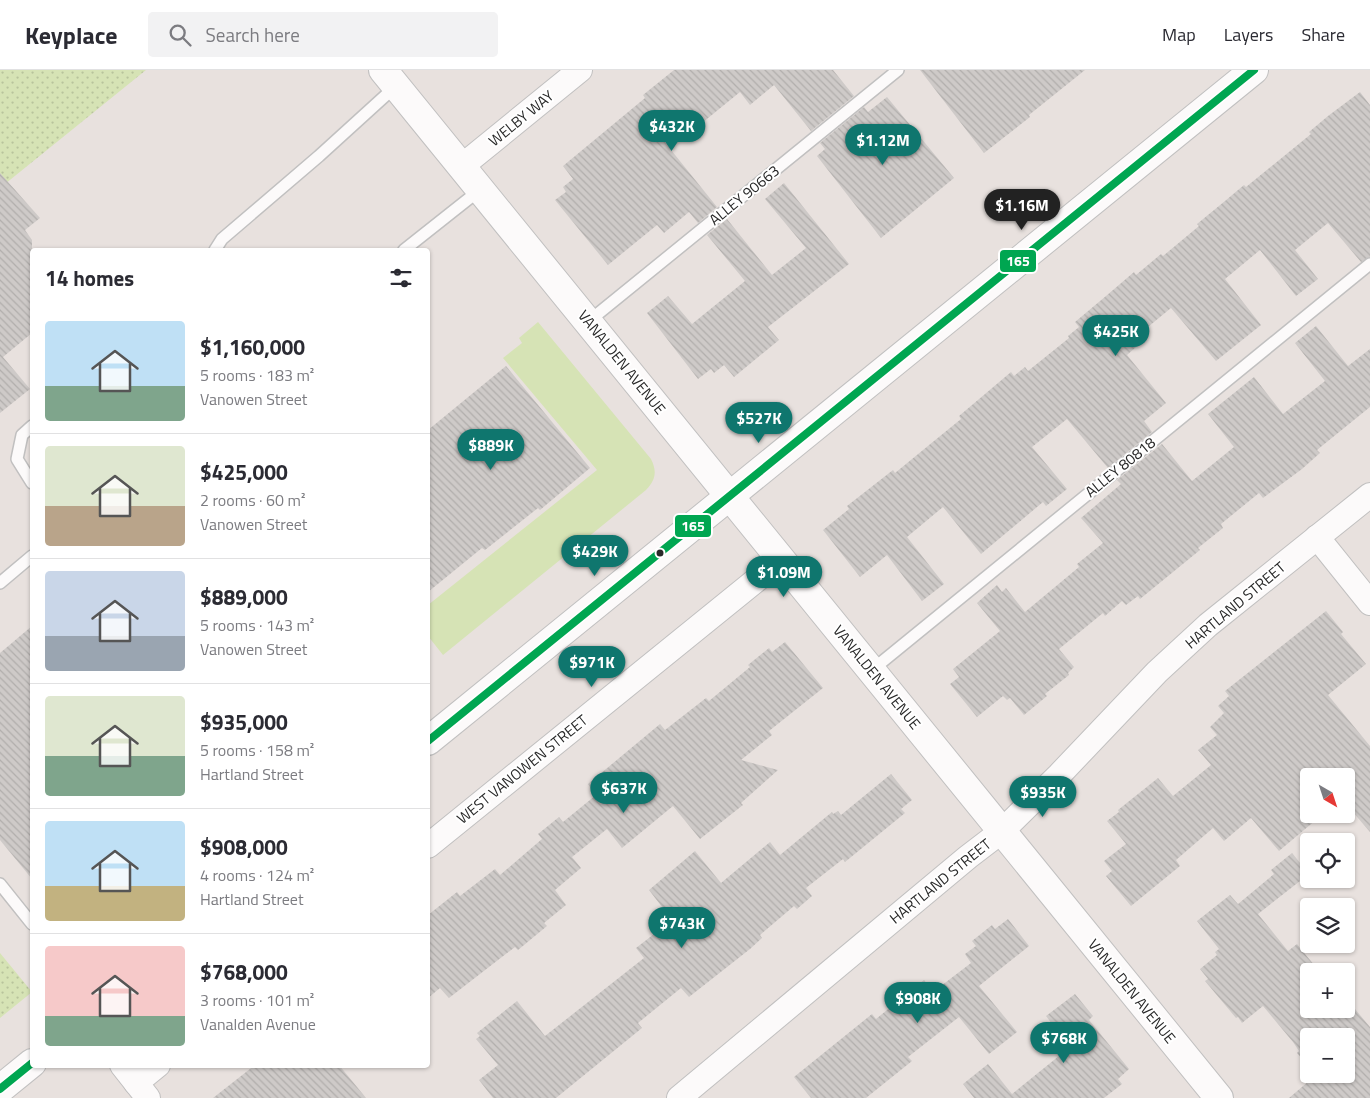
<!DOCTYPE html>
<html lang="en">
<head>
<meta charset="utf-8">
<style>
	body { margin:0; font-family:"Titillium Web",sans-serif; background:#f2f2f3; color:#2b2b33; height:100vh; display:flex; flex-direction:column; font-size:19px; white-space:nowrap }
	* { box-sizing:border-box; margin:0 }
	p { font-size:16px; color:#7c7c81 }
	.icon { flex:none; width:28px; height:28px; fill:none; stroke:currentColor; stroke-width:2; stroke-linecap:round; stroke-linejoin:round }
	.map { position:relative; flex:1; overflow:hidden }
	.sheet { position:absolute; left:30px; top:178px; width:400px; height:820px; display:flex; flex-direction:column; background:#fff; border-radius:5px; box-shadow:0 1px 4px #0004 }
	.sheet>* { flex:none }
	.needle { width:32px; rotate:141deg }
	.buttons { position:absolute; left:1300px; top:698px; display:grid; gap:10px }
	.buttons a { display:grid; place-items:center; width:55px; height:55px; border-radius:5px; background:#fff; box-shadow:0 1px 4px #0004; font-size:25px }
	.price { position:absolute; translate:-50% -42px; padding:0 11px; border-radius:18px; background:#0f766e; color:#fff; font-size:16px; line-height:32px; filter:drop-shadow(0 1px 2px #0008) }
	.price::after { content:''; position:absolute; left:50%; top:30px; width:15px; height:11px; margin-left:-8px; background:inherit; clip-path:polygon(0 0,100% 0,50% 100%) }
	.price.current { background:#222; color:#fff }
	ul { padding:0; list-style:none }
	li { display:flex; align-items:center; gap:15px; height:125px; padding:0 15px }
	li+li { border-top:1px solid #e1e1e2 }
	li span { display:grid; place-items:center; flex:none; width:140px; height:100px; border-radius:5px; color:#555 }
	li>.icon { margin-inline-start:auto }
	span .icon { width:60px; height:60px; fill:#fffc; stroke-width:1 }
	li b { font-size:21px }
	h2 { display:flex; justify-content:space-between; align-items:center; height:60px; padding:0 15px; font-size:21px }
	header { display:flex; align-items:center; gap:30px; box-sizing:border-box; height:70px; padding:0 25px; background:#fff; border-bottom:1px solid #e1e1e2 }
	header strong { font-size:24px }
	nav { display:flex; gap:28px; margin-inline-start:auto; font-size:18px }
	.search { width:350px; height:45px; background:#f2f2f3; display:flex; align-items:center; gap:12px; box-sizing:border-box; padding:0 18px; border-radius:5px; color:#7c7c81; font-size:19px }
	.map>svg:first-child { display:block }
</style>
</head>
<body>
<header>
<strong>Keyplace</strong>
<div class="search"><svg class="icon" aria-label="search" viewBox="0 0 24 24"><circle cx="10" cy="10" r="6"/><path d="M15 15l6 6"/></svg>Search here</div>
<nav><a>Map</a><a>Layers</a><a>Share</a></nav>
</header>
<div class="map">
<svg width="1370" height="1028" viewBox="0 0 1370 1028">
	<defs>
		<pattern id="park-dots" width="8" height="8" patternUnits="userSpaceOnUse" patternTransform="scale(1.25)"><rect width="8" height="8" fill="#d6e3b5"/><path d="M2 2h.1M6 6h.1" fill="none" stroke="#b8c39c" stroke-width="1.8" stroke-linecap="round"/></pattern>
		<pattern id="building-back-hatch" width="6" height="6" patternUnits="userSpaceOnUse" patternTransform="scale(1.25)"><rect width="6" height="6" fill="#cecac8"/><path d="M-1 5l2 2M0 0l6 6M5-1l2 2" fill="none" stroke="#b1aeac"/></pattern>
	</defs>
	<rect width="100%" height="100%" fill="#e8e1de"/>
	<path fill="#d6e3b5" d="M538 252 651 389C657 401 656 410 646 420L443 585 428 566V535L597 400 503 288 522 273 519 268Z"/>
	<g fill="url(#park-dots)">
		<path d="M0 0H146L0 118Z"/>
		<path d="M0 883 32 922 0 948Z"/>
	</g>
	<g fill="url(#building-back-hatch)">
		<path d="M674 0H833L854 26 811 61 774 15 750 35 740 22 702 53 694 44 663 70 717 137 698 153 689 142 664 163 657 155 608 195 555 130 566 122 563 117 573 109 563 96 645 28 643 25Z"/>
		<path d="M920 0H1085L1029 45 1030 47 984 83Z"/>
		<path d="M1360 22 1370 35V187L1361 192 1328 153 1295 180 1318 209 1296 226 1260 180 1225 209 1261 255 1216 291 1171 238 1131 271 1136 277 1127 285 1166 333 1144 351 1152 362 1108 398 1067 349 1032 377 1067 419 1046 436 1043 432 981 484 943 437 907 467 944 514 922 531 887 485 860 507 823 460 849 439 847 436 893 400 895 403 934 371 961 349 959 346 1011 302 1014 306 1025 297 1028 301 1069 268 1068 266 1079 257 1075 252 1106 226 1134 202 1136 205 1161 184 1163 186 1199 156 1197 154 1225 131 1244 115 1246 117 1311 64 1309 62 1328 46Z"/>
		<path d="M887 27 954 108 881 168 817 86 825 79 820 73 864 37 868 42Z"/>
		<path d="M0 103 40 148 25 160 32 170V263L3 287 30 319 0 343Z"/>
		<path d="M784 113 849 194 768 257 779 270 734 307 724 295 714 303 711 299 698 309 647 243 668 226 692 254 745 211 707 165 727 149 772 205 806 178 765 129Z"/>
		<path d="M1316 256 1348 296 1370 279V337L1317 380 1320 383 1302 399 1263 428 1259 423 1221 454 1223 458 1198 478 1200 480 1140 529 1138 526 1126 535 1122 531 1105 546 1103 543 1059 579 1074 597 1068 603 1069 605 1045 624 1047 626 1024 645 1010 628 1007 630 1003 626 977 647 950 614 959 607 953 599 1000 561 977 533 997 515 1002 522 1006 518 1025 542 1079 497 1077 494 1103 473 1081 448 1121 414 1117 410 1162 374 1192 411 1234 377 1208 344 1254 307 1283 344 1325 311 1295 273Z"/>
		<path d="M506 296 590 398 540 440 538 438 485 480 482 478 428 522V360Z"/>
		<path d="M1326 541 1343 562 1341 564 1366 594 1328 625 1370 676V762L1346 734V706H1309V744H1323L1279 781 1251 748 1224 771 1213 758 1176 790 1180 796 1131 836 1106 806 1112 801 1104 791 1126 774 1107 751 1119 742 1118 740 1158 708 1173 726 1211 695 1198 680 1217 665 1210 657 1224 643 1218 636 1229 626 1225 621Z"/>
		<path d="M32 556V809L0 770V583Z"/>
		<path d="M785 572 823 618 769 661 772 665 741 690 778 700 741 733 743 735 700 769 673 736 622 778 607 759 572 787 581 798 555 820 566 835 544 853 547 856 518 880 515 877 449 928 440 918 428 928V845L457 822 460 826 495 799 500 805 542 769 538 764 559 747 563 752 596 725 588 714 660 654 665 660 706 628 709 631 750 597 748 595 769 578 772 582Z"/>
		<path d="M891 704 912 730 901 739 905 743 845 792 843 789 806 818 812 826 797 839 794 836 760 865 762 868 750 879 689 927 681 918 638 953 642 958 556 1028H493L479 1010 498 995 476 969 480 966 477 963 517 931 545 966 644 888 636 878 672 850 649 820 695 781 721 813 770 772 780 785 832 742 833 744 838 741 841 745Z"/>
		<path d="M1292 783 1309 804 1258 844 1288 881 1297 874 1319 901H1309V939H1346V935L1349 939H1355L1370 957V1028H1289L1316 1005 1314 1004H1346V966H1309V997L1297 983 1299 981 1293 972 1263 936 1242 953 1238 947 1236 948 1205 911 1208 909 1200 899 1217 885 1215 882 1219 879 1197 851 1230 825 1238 834 1274 804 1271 800Z"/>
		<path d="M1008 849 1029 876 979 916 1017 962 989 984 959 947 908 987 912 991 866 1028H811L794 1007 872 944 876 949 924 910 933 922 971 893 965 884 976 876 972 871 992 855 995 859Z"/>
		<path d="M1075 924 1093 946 1089 950 1129 999 1118 1009 1122 1014 1104 1028H974L963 1014 988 994 1012 1024 1070 977 1046 946Z"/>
		<path d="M255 995H339L366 1028H213Z"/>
	</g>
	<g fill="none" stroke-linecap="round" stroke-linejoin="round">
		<g stroke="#c1c0c0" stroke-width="14">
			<g id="service">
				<path d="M215 180 222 169 319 86 396 16"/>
				<path d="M404 180 481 119"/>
				<path d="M589 251 898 0"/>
				<path d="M32 356 22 365 17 389 32 413"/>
				<path d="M0 513 32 486"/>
				<path d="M872 600 1370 194"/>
				<path d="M0 814 32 854"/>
			</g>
		</g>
		<g stroke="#c1c0c0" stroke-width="26">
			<g id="minor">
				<path d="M462 96 580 0"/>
				<path d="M1317 467 1370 533"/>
				<path d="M428 776 781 490"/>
				<path d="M122 995 148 1028"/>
				<path d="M136 1013 158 995"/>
				<path d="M679 1028 968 787 1002 761 1059 705 1157 602 1208 555 1370 425"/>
			</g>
		</g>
		<g stroke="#c1c0c0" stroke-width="30">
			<path id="tertiary" d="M383 0 1219 1028"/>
		</g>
		<g stroke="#c1c0c0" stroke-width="30">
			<g id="secondary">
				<path d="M428 671 1254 0"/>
				<path d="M0 1019 32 993"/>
			</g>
		</g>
		<use href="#service" stroke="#fcfafa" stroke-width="11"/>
		<use href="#minor" stroke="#fcfafa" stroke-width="24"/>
		<use href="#tertiary" stroke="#fcfafa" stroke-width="28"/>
		<use href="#secondary" stroke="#fcfafa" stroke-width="28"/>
		<g stroke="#fff" stroke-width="11">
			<g id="bus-1">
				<path d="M428 671 1254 0"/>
				<path d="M0 1019 32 993"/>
			</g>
		</g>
		<use href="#bus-1" stroke="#00a651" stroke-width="8"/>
	</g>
	<circle fill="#292929" stroke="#fff" stroke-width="2" cx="660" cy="483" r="4.5"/>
	<g text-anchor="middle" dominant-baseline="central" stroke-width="4" stroke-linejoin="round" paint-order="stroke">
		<g font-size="15" fill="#292929" stroke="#fff">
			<text transform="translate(521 48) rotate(-39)">WELBY WAY</text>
			<text transform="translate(744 125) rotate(-39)">ALLEY 90663</text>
			<text transform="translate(622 292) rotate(51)">VANALDEN AVENUE</text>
			<text transform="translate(1120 397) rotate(-39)">ALLEY 80818</text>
			<text transform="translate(1235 535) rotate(-40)">HARTLAND STREET</text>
			<text transform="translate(877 607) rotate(51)">VANALDEN AVENUE</text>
			<text transform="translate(522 699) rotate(-39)">WEST VANOWEN STREET</text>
			<text transform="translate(940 811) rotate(-39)">HARTLAND STREET</text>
			<text transform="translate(1132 921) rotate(51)">VANALDEN AVENUE</text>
		</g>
	</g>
	<g stroke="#fff" stroke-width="2">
		<rect x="999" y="179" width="38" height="24" rx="5" fill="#00a651"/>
		<rect x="674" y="444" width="38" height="24" rx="5" fill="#00a651"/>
	</g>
	<g font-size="14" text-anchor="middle" font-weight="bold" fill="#fff">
		<text x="1018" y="196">165</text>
		<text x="693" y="461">165</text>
	</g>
</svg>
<div class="buttons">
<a><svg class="needle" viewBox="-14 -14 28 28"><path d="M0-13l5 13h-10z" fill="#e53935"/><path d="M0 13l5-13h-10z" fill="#7c7c81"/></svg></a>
<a><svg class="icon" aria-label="locate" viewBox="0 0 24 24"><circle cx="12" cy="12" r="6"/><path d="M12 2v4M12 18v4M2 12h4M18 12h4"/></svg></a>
<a><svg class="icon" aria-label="layers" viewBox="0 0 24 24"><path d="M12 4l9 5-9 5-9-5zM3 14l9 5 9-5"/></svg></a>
<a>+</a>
<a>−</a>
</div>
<b class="price" style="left:672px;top:82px">$432K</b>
<b class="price" style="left:883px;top:96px">$1.12M</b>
<b class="price current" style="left:1022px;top:161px">$1.16M</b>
<b class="price" style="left:1116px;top:287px">$425K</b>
<b class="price" style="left:759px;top:374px">$527K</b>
<b class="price" style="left:491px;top:401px">$889K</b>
<b class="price" style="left:595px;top:507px">$429K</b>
<b class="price" style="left:784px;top:528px">$1.09M</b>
<b class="price" style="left:592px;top:618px">$971K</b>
<b class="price" style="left:624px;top:744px">$637K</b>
<b class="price" style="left:1043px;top:748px">$935K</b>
<b class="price" style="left:682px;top:879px">$743K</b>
<b class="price" style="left:918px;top:954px">$908K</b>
<b class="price" style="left:1064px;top:994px">$768K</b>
<section class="sheet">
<h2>14 homes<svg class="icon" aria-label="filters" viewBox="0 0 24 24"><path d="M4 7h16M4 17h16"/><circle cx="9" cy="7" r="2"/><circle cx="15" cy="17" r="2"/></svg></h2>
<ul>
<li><span style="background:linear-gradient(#bfe0f5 65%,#7fa58c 0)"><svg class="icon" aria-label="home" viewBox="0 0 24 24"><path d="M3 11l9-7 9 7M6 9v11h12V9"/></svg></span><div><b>$1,160,000</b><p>5 rooms · 183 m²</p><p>Vanowen Street</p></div></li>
<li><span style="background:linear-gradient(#dfe7d0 60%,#b9a48a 0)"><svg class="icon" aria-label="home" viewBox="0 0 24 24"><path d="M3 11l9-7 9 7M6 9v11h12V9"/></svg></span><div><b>$425,000</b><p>2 rooms · 60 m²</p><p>Vanowen Street</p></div></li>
<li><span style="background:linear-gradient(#c9d6e8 65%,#9aa5b1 0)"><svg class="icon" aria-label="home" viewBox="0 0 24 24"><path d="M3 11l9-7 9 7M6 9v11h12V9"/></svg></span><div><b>$889,000</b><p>5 rooms · 143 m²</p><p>Vanowen Street</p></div></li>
<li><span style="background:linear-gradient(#dfe7d0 60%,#7fa58c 0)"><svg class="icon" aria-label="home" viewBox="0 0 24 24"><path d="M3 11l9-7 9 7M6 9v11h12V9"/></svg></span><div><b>$935,000</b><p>5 rooms · 158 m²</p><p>Hartland Street</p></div></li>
<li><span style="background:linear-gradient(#bfe0f5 65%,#c2b280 0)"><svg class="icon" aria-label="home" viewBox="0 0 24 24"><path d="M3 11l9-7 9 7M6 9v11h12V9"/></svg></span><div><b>$908,000</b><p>4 rooms · 124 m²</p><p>Hartland Street</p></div></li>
<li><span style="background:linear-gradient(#f6c9c9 70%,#7fa58c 0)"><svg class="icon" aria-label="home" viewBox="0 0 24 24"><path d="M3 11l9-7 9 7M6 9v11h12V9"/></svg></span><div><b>$768,000</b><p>3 rooms · 101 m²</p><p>Vanalden Avenue</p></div></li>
</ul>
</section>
</div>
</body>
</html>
